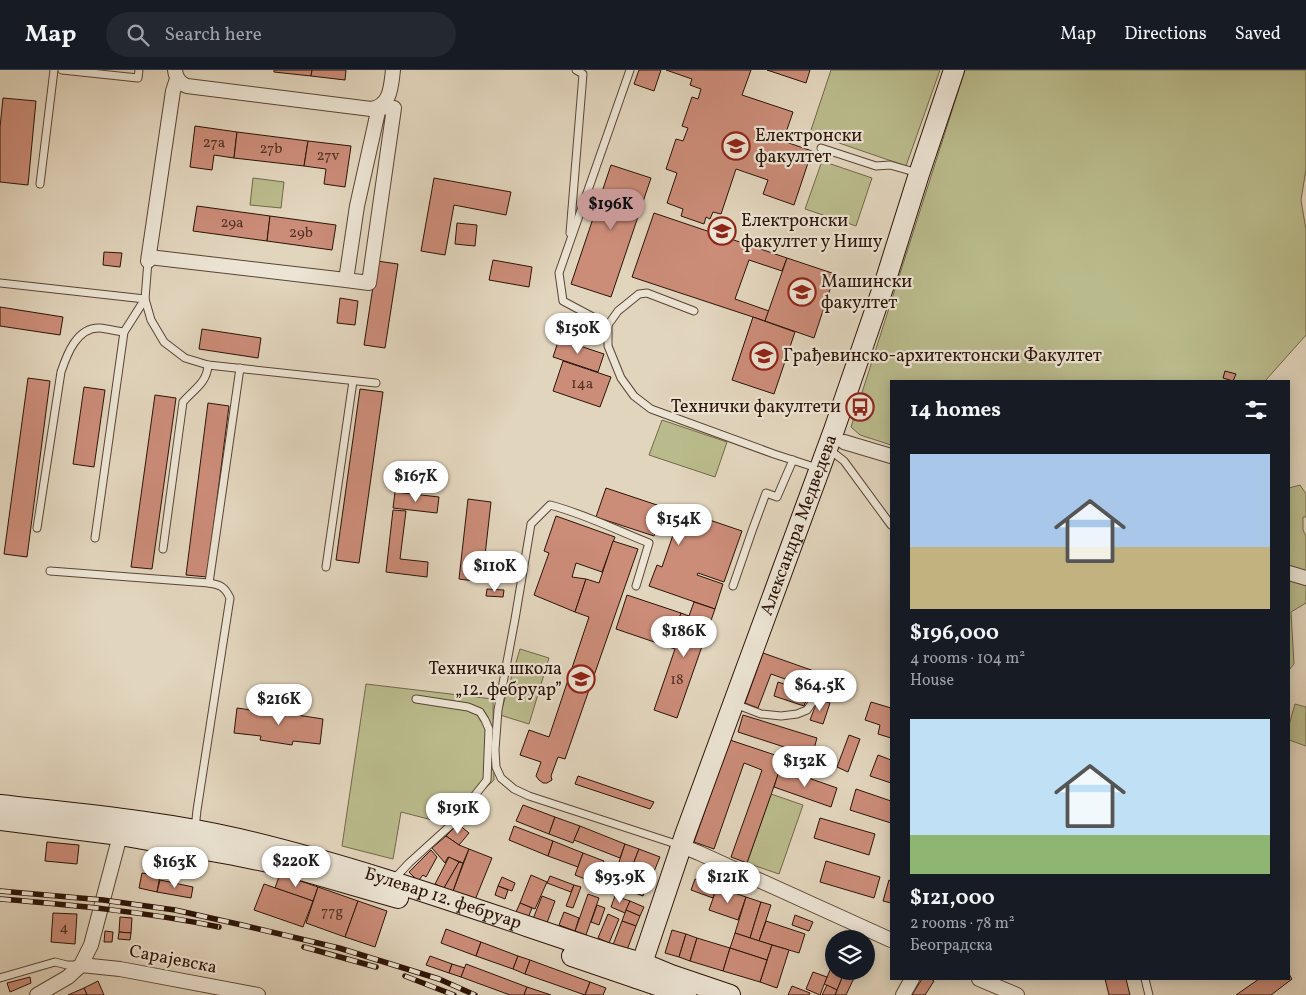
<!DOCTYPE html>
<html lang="en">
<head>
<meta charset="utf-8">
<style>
	body { margin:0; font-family:Vollkorn,serif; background:#242831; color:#f1f3f6; height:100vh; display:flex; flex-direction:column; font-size:19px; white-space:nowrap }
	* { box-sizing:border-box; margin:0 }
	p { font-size:16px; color:#9ea1a6 }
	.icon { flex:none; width:28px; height:28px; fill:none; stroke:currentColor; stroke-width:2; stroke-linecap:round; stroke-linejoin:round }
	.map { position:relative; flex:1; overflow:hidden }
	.drawer { position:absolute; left:890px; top:310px; width:400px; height:600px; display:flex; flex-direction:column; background:#171b24; border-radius:0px; box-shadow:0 2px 12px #0003 }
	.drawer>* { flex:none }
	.fabs { position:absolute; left:825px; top:860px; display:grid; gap:10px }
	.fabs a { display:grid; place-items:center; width:50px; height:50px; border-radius:50%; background:#171b24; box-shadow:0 2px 12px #0003; font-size:25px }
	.price { position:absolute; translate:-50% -42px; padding:0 11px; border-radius:18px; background:#fff; color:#222; font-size:16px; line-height:32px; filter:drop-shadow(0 1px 2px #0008) }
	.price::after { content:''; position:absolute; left:50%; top:30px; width:15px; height:11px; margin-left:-8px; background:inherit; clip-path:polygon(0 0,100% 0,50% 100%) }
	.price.current { background:#c59692; color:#111 }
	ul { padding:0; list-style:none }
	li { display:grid; align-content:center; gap:10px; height:265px; padding:0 20px }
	li span { display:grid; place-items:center; height:155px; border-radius:0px; color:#555 }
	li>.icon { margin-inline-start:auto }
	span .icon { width:90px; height:90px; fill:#fffc; stroke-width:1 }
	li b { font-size:21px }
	h2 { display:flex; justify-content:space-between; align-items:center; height:60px; padding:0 20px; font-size:21px }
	header { display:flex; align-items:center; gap:30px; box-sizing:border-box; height:70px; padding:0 25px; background:#171b24; border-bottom:1px solid #363941 }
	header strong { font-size:24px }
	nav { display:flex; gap:28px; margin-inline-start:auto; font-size:18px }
	.search { width:350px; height:45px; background:#242831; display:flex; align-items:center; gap:12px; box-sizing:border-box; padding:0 18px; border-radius:28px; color:#9ea1a6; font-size:19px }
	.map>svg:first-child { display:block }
</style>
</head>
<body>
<header>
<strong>Map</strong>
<div class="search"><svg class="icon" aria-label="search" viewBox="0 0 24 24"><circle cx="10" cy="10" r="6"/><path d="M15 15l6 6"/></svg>Search here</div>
<nav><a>Map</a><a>Directions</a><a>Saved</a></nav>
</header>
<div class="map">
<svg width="1306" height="925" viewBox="0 0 1306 925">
	<rect width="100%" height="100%" fill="#e2d5bd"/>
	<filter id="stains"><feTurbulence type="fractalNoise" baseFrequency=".004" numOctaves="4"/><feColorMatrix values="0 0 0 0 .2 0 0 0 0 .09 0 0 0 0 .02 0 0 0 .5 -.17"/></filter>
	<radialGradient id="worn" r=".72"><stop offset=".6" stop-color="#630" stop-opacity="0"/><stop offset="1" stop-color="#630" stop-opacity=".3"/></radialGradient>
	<g fill="#babb8c" stroke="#72674a">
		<path d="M831 0H940L906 96 810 63Z"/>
		<path d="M965 0H1306V99L1301 130 1306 160V265L1265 311H891V375L860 365 851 357Z"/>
		<path d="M822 91 872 108 856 156 805 139Z"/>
		<path d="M253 108 284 112 281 138 250 135Z"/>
		<path d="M662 350 727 372 715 407 649 385Z"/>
		<path d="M1300 415 1306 424V447H1303V460L1306 466V502L1289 497V418Z"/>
		<path d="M1289 509 1306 515V533L1291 542 1294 594 1289 600Z"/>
		<path d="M520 579 549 588 529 654 500 645Z"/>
		<path d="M366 614 493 629 494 710 448 754 401 742 393 789 342 776Z"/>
		<path d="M1295 634 1306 637V676L1289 670V655Z"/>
		<path d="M771 724 803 735 779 804 747 793Z"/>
	</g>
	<g fill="#cb8c78" stroke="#2b1307">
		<path d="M274 0H312L311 6 274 2Z"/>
		<path d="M312 0H346L345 10 311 6Z"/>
		<path d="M639 0H661L654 21 634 14Z"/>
		<path d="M666 0H751L742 25 793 42 783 71 812 81 794 135 763 124 768 110 736 99 721 144 713 142 710 149 706 147 704 154 681 146 683 139 667 133 677 103 666 99 676 69 683 71 688 58 682 56 692 27 698 29 701 19 690 15 692 9Z"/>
		<path d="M767 0H810L806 13Z"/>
		<path d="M3 28 36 31 28 115 0 112V57Z"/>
		<path d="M195 56 237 62 234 88 214 85 212 100 190 97Z"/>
		<path d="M237 62 308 71 304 96 234 88Z"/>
		<path d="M308 71 351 76 345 117 324 114 326 99 304 96Z"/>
		<path d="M611 95 651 108 611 227 571 214Z"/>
		<path d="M434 108 511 122 506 145 454 135 445 185 421 181Z"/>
		<path d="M197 136 270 146 267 171 193 161Z"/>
		<path d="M654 143 787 188 782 201 749 190 735 229 769 241 765 251 632 207Z"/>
		<path d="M270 146 336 155 332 180 267 171Z"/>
		<path d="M457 153 477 155 475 176 455 174Z"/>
		<path d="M104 182 122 183 120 197 103 195Z"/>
		<path d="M787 188 835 204 814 268 765 251Z"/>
		<path d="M493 190 532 197 529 217 489 210Z"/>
		<path d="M377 191 398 194 385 278 364 275Z"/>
		<path d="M340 228 358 231 355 255 337 253Z"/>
		<path d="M0 237 63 247 60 265 0 256Z"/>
		<path d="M753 247 795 262 774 324 732 310Z"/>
		<path d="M202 259 261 268 258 288 199 279Z"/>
		<path d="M559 269 604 284 598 302 553 287Z"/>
		<path d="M563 291 611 307 600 337 553 321Z"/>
		<path d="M1225 301 1236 304 1233 311 1223 308Z"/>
		<path d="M28 308 50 311 27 487 4 484Z"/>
		<path d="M84 317 105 320 94 397 73 394Z"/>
		<path d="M360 319 383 322 359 493 336 490Z"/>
		<path d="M155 325 176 328 152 499 131 497Z"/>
		<path d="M208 333 229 336 207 507 186 505Z"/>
		<path d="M606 418 672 440 668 452 678 455 683 441 742 461 724 512 698 503 697 505 723 514 715 539 649 516 657 495 662 497 673 465 656 459 654 466 596 447Z"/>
		<path d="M395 422 439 427 437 443 393 438Z"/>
		<path d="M468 429 491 432 482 512 459 509Z"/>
		<path d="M393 440 406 441 400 489 428 492 427 507 386 502Z"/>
		<path d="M556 446 615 467 602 502 576 493 572 507 586 509 575 542 534 525 549 483 544 481Z"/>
		<path d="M613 471 638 479 565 689 558 687 551 706 552 710 547 713H543L539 710 536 706 541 692 520 685 529 660 549 667 589 547 575 542 586 509 599 513Z"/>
		<path d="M487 519 504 520 503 527 486 526Z"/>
		<path d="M627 525 681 543 669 577 616 559Z"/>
		<path d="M694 532 715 539 677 648 654 640 675 579 669 577 681 543 689 546Z"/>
		<path d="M763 583 814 601 808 617 771 604 758 638 745 633Z"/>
		<path d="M778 612 809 622 804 636 774 626Z"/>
		<path d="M818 629 830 633 823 654 810 650Z"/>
		<path d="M871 632 891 638V668L878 664 880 655 865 650Z"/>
		<path d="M237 638 265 642V638L298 642 297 645 323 649 320 674 293 671 292 675 260 670 261 666 234 663Z"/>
		<path d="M743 645 817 668 812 686 738 662Z"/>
		<path d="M849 665 860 669 848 702 837 697Z"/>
		<path d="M730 670 784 688 747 793 731 787 762 700 744 693 714 779 694 772Z"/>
		<path d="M878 685 891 690V713L870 706Z"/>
		<path d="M780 698 837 718 831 737 774 717Z"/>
		<path d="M578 706 654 732 650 739 575 714Z"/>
		<path d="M856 719 891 731V753L850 740Z"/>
		<path d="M523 735 555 747 549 764 516 751Z"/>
		<path d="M555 747 580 756 573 773 549 764Z"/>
		<path d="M820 748 875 764 869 785 814 768Z"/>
		<path d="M458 754 469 763 459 775 446 766Z"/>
		<path d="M514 756 553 771 548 786 509 770Z"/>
		<path d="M580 756 625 774 620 788 574 770Z"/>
		<path d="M446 766 459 775 469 779 463 793 448 787 445 793 432 778Z"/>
		<path d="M553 771 583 783 578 797 548 786Z"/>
		<path d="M47 772 79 775 77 794 45 791Z"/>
		<path d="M625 774 639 779 632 797 619 792Z"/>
		<path d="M469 779 492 788 475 830 453 821Z"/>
		<path d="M639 779 660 787 653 804 632 797Z"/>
		<path d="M431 780 437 787 426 807 423 805 418 811 409 802Z"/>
		<path d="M583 783 604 791 595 813 575 805Z"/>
		<path d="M449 787 459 792 444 818 435 814Z"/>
		<path d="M826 791 880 807 874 828 820 812Z"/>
		<path d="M459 792 463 793 453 821 444 818Z"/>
		<path d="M603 793 616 798 611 810 598 805Z"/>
		<path d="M628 801 649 809 643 826 621 818Z"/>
		<path d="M142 803 160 806 157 822 139 818Z"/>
		<path d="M280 804 318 817 313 831 275 818Z"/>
		<path d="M531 805 547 812 535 839 520 833Z"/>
		<path d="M550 806 574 815 571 822 547 813Z"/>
		<path d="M502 807 515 813 512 821 498 816Z"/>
		<path d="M695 809 717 817 713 828 691 820Z"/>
		<path d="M160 810 193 817 191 828 157 822Z"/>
		<path d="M889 810 891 811V833L883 831Z"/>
		<path d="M264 814 313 831 303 857 254 840Z"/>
		<path d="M574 815 581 817 573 838 566 836Z"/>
		<path d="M498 816 508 820 505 829 495 825Z"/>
		<path d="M318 817 358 831 345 867 306 853Z"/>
		<path d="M717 817 746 827 738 850 709 840Z"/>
		<path d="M588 824 599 828 586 865 575 861Z"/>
		<path d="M542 826 555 831 547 853 533 849Z"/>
		<path d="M615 826 630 831 625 843 611 837Z"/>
		<path d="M746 827 761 832 750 868 735 863Z"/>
		<path d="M358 831 387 841 375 877 345 867Z"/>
		<path d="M630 831 644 837 640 846 626 840Z"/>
		<path d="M761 832 771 835 759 871 750 868Z"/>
		<path d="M520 833 532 838 528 848 516 842Z"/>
		<path d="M597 835 605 838 599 855 591 852Z"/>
		<path d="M626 840 640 846 636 856 622 851Z"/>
		<path d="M564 842 579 848 575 861 559 855Z"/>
		<path d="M53 843 77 844 75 874 51 872Z"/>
		<path d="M608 844 619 849 609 873 598 868Z"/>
		<path d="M795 845 813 852 809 861 792 855Z"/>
		<path d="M120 847 132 848 131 863 119 862Z"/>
		<path d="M622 851 636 856 627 880 613 875Z"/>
		<path d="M766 851 805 864 799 883 759 871Z"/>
		<path d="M446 859 481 872 476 886 441 873Z"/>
		<path d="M672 860 686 864 679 887 665 883Z"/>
		<path d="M105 861 113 862 112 872H104Z"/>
		<path d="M119 862 131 863 130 870 118 869Z"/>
		<path d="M735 863 772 875 767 890 730 878Z"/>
		<path d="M686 864 697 868 690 891 679 887Z"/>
		<path d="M697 868 730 878 723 901 690 891Z"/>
		<path d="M481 872 518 886 513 899 476 886Z"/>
		<path d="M772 875 789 880 777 918 760 912Z"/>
		<path d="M730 878 767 890 760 912 723 901Z"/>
		<path d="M430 886 452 894 449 903 426 895Z"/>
		<path d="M518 886 530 890 525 904 513 899Z"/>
		<path d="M530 890 590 912 585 925 525 904Z"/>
		<path d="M452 894 465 898 461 907 449 903Z"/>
		<path d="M466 894 527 917 524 925H510L461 907Z"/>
		<path d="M831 898 834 899V901H839L844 903 837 920 824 914Z"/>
		<path d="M813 902 827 907 820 925 806 919Z"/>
		<path d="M844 903 854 908 846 925H835Z"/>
		<path d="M1289 904 1292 909 1271 925H1236L1259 909H1289Z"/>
		<path d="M30 907 31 913 10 922 7 913Z"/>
		<path d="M922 909H931L934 911 925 925H912Z"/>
		<path d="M1105 909H1126L1130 925H1109Z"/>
		<path d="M98 911 104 925H87L84 918Z"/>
		<path d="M590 912 606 918 603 925H585Z"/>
		<path d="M827 915 837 920 835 925H822Z"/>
		<path d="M792 916 810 923 809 925H788Z"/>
		<path d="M527 917 551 925H524Z"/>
		<path d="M84 918 87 925H68Z"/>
	</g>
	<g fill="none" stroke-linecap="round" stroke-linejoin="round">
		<g stroke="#594434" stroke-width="9">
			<g id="lane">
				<path d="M62 0 138 8 139 0"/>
				<path d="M821 78 876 96 890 95 918 103"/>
				<path d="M40 114 54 0"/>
				<path d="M570 163 583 4 576 0"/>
				<path d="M148 191 145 229 151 250 164 272 185 288 208 295 376 313"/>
				<path d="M0 213 145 229 124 262 95 468"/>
				<path d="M694 241 647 223 639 224 618 241 608 255V276L621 308 634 326 651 339 774 384 817 398"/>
				<path d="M608 255 563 231 559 203 630 0"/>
				<path d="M829 383 835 384 844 391 891 455"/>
				<path d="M37 458 61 302C67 284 77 257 100 258 108 259 116 261 124 262"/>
				<path d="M163 479 183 332C194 319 207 313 208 295"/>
				<path d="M326 497 353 311"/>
				<path d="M50 501 209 513C221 515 225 517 230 528L197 740 195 759"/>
				<path d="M209 513 240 298"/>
				<path d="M636 516 649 473C616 460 585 444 550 435L531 454 515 549 498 640 495 680 496 697 501 708 514 719 529 726 679 775"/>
				<path d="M733 516 752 461 766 423 777 427 793 390"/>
				<path d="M735 634 761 644 781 646 797 644 807 640 814 630"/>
				<path d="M394 809 409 793 452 754 487 710 489 659 485 650 480 642 468 637 416 629"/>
				<path d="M0 908 55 892 67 895H79"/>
				<path d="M1145 909 1149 925"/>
			</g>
		</g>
		<g stroke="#594434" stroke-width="16">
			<g id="street">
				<path d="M175 0C176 8 179 13 187 16L371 39C391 36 391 16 393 0"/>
				<path d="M149 187 346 210 357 136 379 37 394 38 369 213 346 210"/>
				<path d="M148 191 173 21 177 9"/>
				<path d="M844 372 891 386"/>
				<path d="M1289 503 1306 508"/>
				<path d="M682 776 699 783 891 870"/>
				<path d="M81 895 120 899 258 925"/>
				<path d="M979 909 1017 925"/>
				<path d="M37 925 68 907 81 895 91 875 122 758"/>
				<path d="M903 925 912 909"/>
			</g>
		</g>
		<g stroke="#2b1307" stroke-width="22">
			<g id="secondary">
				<path id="s1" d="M0 735C79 744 162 751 239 769 363 798 483 842 604 882L642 893 671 905 730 925"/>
				<path d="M0 750 120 765 234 785 283 795 398 828"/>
				<path d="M572 886 686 925"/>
				<path id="s2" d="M637 908 685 765 834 360 886 209 919 104 954 0"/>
			</g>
		</g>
		<use href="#lane" stroke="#ece4d4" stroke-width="7"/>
		<use href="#street" stroke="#ece4d4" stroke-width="14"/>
		<use href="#secondary" stroke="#ece4d4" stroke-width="20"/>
		<g stroke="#2b1307" stroke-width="5.5">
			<g id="rail">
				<path d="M0 821 103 830 175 840 242 855 339 878 439 909 475 925"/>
				<path d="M0 829C73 835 147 842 219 857"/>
				<path d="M304 877 376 897"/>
				<path d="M405 906 454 925"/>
			</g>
		</g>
		<use href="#rail" stroke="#ece4d4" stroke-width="4" stroke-dasharray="11" stroke-linecap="butt"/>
	</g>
	<defs>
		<g id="university-ring" transform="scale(1.4375)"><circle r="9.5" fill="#ece4d4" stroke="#8f2418" stroke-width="1.5"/><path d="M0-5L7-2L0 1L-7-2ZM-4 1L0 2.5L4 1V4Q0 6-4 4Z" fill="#8f2418"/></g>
		<g id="bus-ring" transform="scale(1.4375)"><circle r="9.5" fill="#ece4d4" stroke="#8f2418" stroke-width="1.5"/><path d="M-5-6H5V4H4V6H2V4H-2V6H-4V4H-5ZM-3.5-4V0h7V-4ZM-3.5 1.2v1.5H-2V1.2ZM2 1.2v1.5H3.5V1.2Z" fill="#8f2418"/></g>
		<g id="school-ring" transform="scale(1.4375)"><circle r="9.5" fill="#ece4d4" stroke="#8f2418" stroke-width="1.5"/><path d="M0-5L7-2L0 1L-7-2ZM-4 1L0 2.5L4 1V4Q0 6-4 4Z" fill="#8f2418"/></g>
	</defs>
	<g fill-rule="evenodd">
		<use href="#university-ring" x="736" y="76"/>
		<use href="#university-ring" x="722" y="161"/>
		<use href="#university-ring" x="802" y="222"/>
		<use href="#university-ring" x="764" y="286"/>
		<use href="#bus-ring" x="860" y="337"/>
		<use href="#school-ring" x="581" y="609"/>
	</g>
	<g text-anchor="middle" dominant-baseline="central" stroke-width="4.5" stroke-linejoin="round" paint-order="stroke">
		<g font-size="15" fill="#533123">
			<text x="214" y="73">27a</text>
			<text x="271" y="79">27b</text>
			<text x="328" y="86">27v</text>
			<text x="232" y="153">29a</text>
			<text x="301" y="163">29b</text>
			<text x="582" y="314">14a</text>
			<text x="677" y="610">18</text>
			<text x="332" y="842">77g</text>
			<text x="64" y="858">4</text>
		</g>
		<g font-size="18" fill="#2b1307" stroke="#ece4d4" text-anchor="start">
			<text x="755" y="66">Електронски<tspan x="755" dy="21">факултет</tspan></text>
			<text x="741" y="151">Електронски<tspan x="741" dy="21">факултет у Нишу</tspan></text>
			<text x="821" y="212">Машински<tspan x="821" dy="21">факултет</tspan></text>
			<text x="783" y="286">Грађевинско-архитектонски Факултет</text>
			<text x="841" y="337" text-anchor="end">Технички факултети</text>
			<text x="562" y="599" text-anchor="end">Техничка школа<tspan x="562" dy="21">„12. фебруар”</tspan></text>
		</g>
		<g font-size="18" fill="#2b1307" stroke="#ece4d4">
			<text stroke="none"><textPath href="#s2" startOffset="481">Александра Медведева</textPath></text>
			<text stroke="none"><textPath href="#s1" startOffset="454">Булевар 12. фебруар</textPath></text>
			<text transform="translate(173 890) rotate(11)">Сарајевска</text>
		</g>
	</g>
	<rect width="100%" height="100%" filter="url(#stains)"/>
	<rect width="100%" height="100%" fill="url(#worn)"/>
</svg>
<div class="fabs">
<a><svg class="icon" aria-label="layers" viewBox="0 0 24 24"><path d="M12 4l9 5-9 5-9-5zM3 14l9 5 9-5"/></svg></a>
</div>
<b class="price current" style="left:611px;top:161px">$196K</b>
<b class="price" style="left:578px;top:285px">$150K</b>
<b class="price" style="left:416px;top:433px">$167K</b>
<b class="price" style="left:679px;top:476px">$154K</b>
<b class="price" style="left:495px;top:523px">$110K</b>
<b class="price" style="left:684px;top:588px">$186K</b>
<b class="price" style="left:820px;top:642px">$64.5K</b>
<b class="price" style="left:279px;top:656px">$216K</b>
<b class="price" style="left:805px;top:718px">$132K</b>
<b class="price" style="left:458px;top:765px">$191K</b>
<b class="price" style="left:296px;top:818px">$220K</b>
<b class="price" style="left:175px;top:819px">$163K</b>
<b class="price" style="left:620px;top:834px">$93.9K</b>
<b class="price" style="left:728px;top:834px">$121K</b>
<section class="drawer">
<h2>14 homes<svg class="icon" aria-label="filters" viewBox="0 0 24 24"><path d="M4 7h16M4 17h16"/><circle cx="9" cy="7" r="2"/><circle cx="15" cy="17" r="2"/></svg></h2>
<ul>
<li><span style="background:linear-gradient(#a9c7e8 60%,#c2b280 0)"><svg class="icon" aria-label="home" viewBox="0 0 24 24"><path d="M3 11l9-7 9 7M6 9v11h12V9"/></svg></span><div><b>$196,000</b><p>4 rooms · 104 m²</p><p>House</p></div></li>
<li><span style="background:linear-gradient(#bfe0f5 75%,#8fb573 0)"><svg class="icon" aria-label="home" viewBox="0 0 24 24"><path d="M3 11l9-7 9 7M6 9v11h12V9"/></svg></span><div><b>$121,000</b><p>2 rooms · 78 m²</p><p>Београдска</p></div></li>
</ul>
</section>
</div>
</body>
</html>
